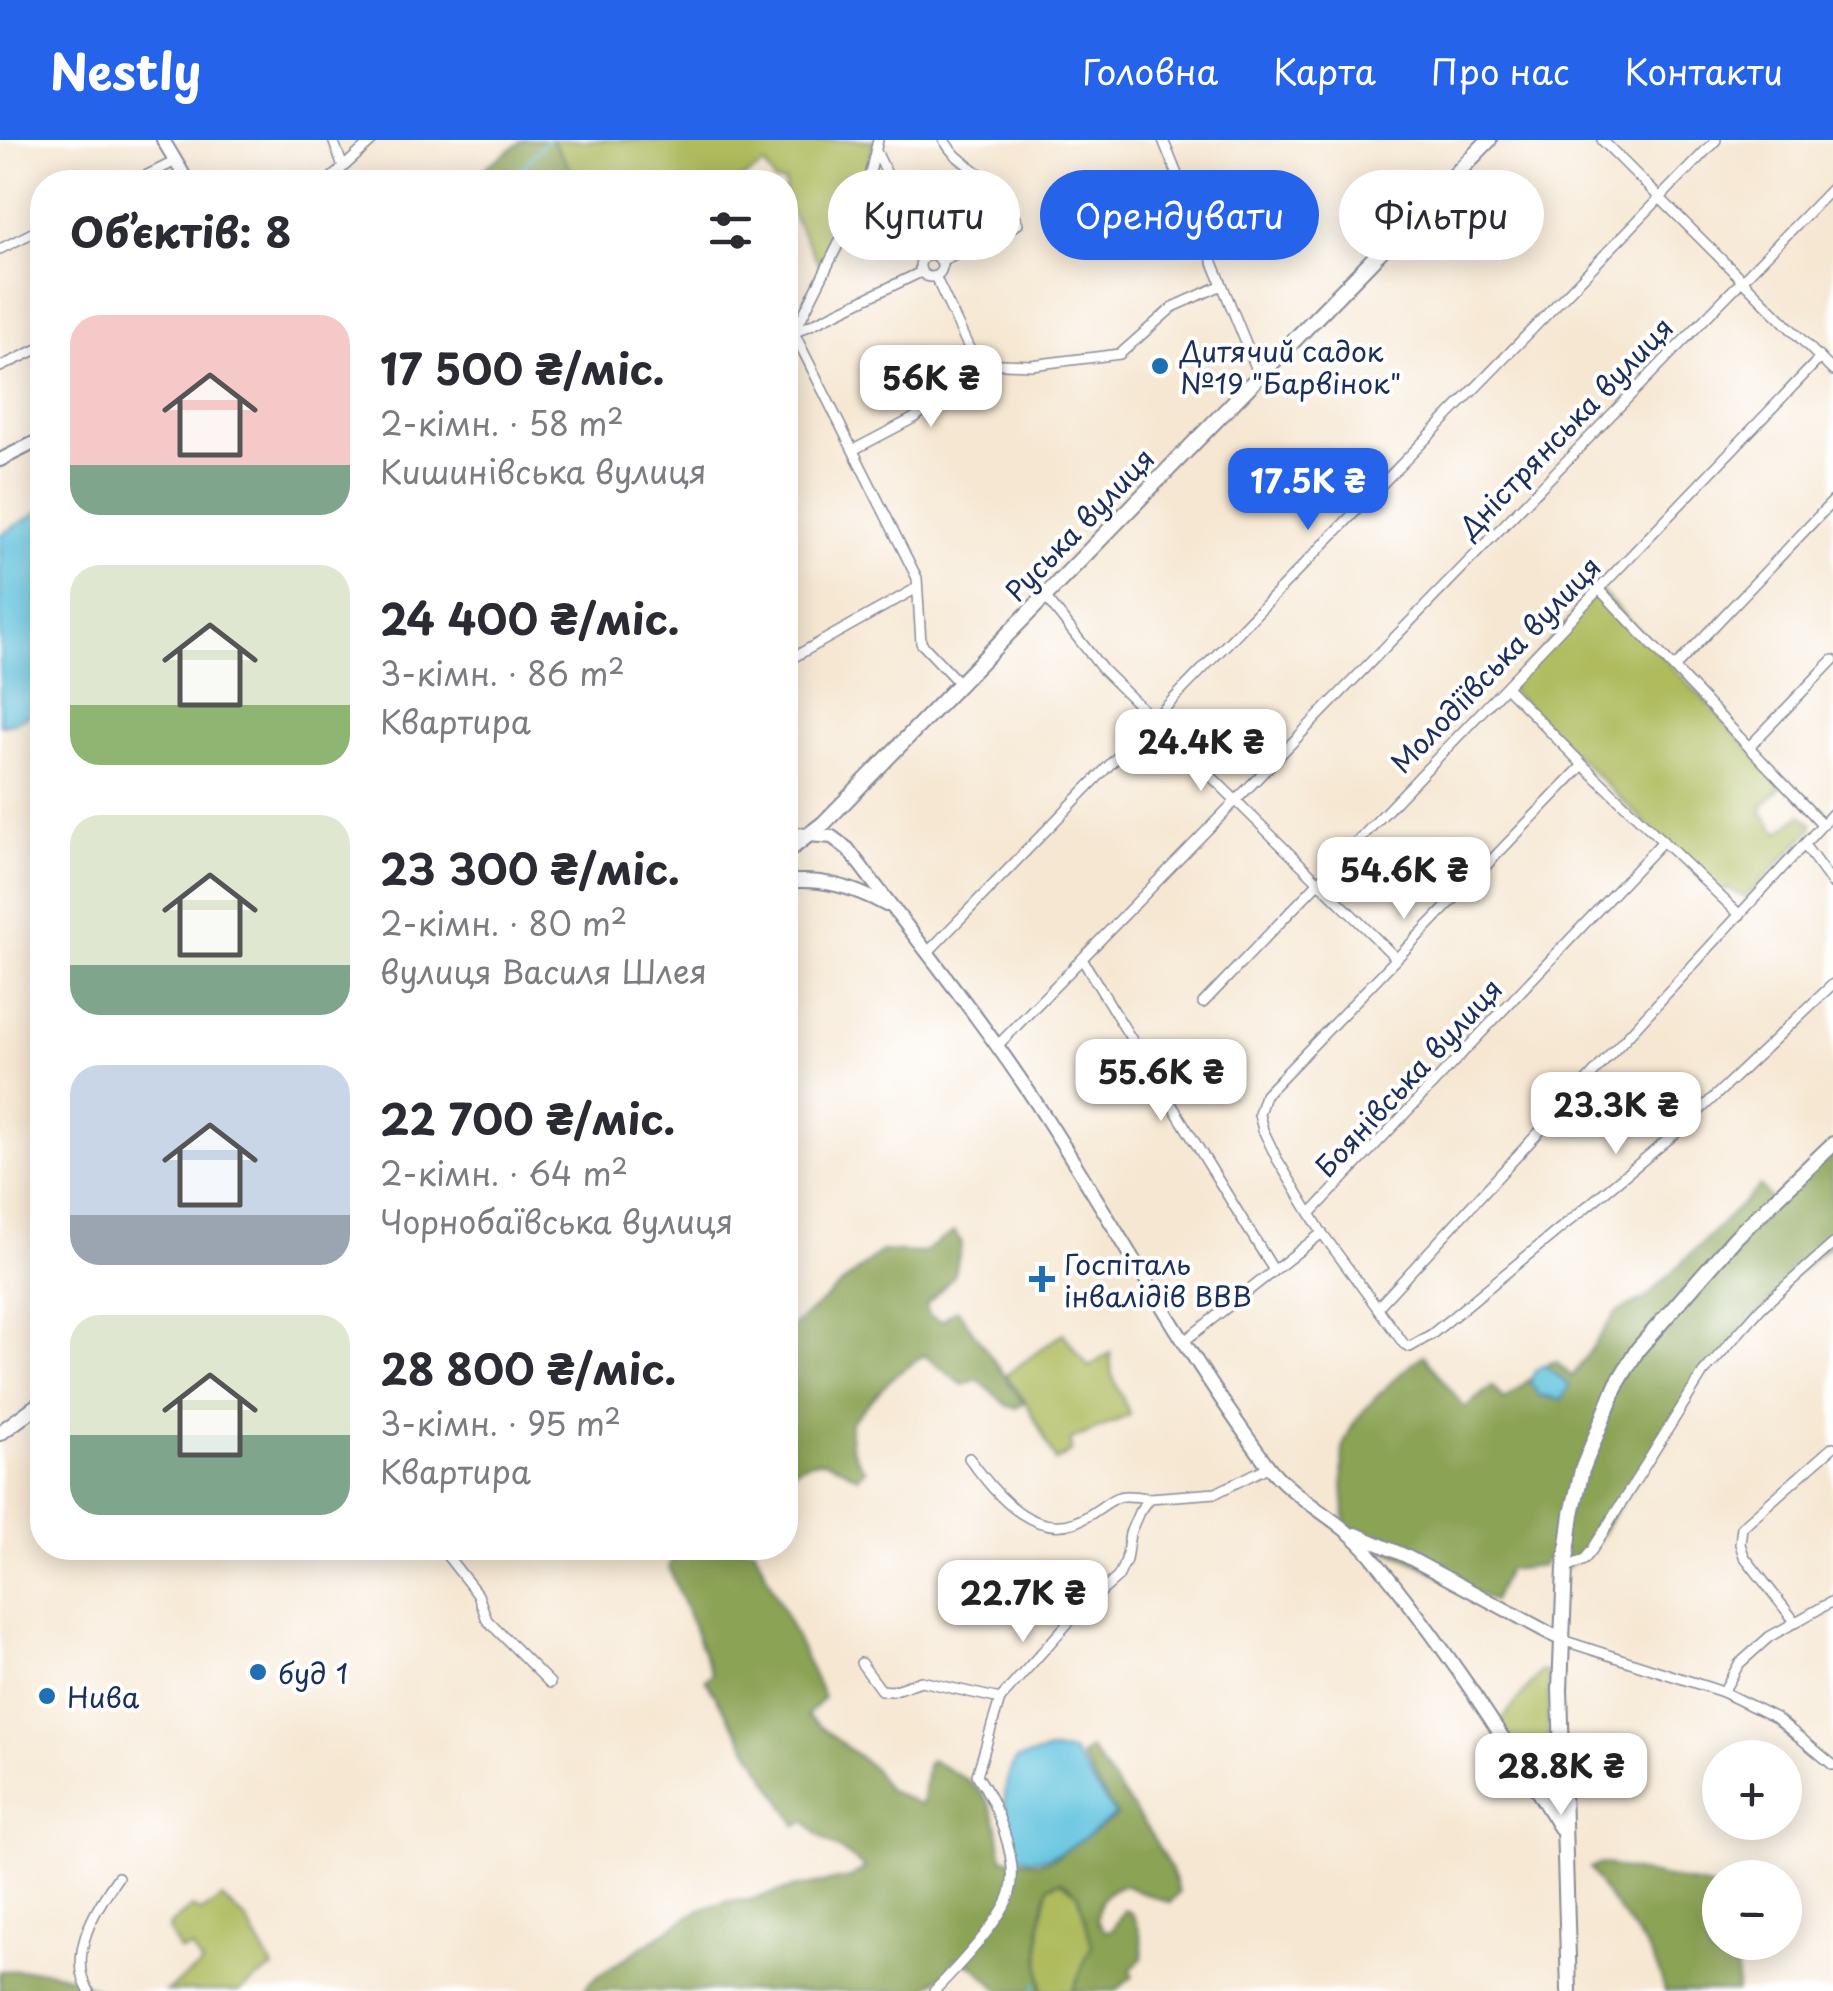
<!DOCTYPE html>
<html lang="uk">
<head>
<meta charset="utf-8">
<style>
	body { margin:0; font-family:"Playpen Sans",sans-serif; background:#f2f2f3; color:#2b2b33; height:100vh; display:flex; flex-direction:column; font-size:38px; white-space:nowrap }
	* { box-sizing:border-box; margin:0 }
	p { font-size:32px; color:#7c7c81 }
	.icon { flex:none; width:55px; height:55px; fill:none; stroke:currentColor; stroke-width:2; stroke-linecap:round; stroke-linejoin:round }
	.map { position:relative; flex:1; overflow:hidden }
	.details { position:absolute; left:30px; top:30px; width:768px; height:1390px; display:flex; flex-direction:column; background:#fff; border-radius:40px; box-shadow:0 5px 25px #0003 }
	.details>* { flex:none }
	.banner { position:absolute; left:828px; top:30px; width:855px; height:90px; display:flex; gap:20px }
	.controls { position:absolute; left:1702px; top:1600px; display:grid; gap:20px }
	.controls a { display:grid; place-items:center; width:100px; height:100px; border-radius:50%; background:#fff; box-shadow:0 5px 25px #0003; font-size:50px }
	.price { position:absolute; translate:-50% -85px; padding:0 22px; border-radius:20px; background:#fff; color:#222; font-size:32px; line-height:65px; filter:drop-shadow(0 2px 5px #0008) }
	.price::after { content:''; position:absolute; left:50%; top:60px; width:30px; height:22px; margin-left:-15px; background:inherit; clip-path:polygon(0 0,100% 0,50% 100%) }
	.price.on { background:#2563eb; color:#fff }
	ul { padding:0; list-style:none }
	li { display:flex; align-items:center; gap:30px; height:250px; padding:0 40px }
	li span { display:grid; place-items:center; flex:none; width:280px; height:200px; border-radius:30px; color:#555 }
	li>.icon { margin-inline-start:auto }
	span .icon { width:120px; height:120px; fill:#fffc; stroke-width:1 }
	li b { font-size:42px }
	h2 { display:flex; justify-content:space-between; align-items:center; height:120px; padding:0 40px; font-size:42px }
	.pill { padding:0 35px; border-radius:45px; background:#fff; box-shadow:0 5px 25px #0003; font-size:35px; line-height:90px }
	.pill.on { background:#2563eb; color:#fff }
	header { display:flex; align-items:center; gap:60px; box-sizing:border-box; height:140px; padding:0 50px; background:#2563eb; color:#fff }
	header strong { font-size:48px }
	nav { display:flex; gap:55px; margin-inline-start:auto; font-size:35px }
	.map>svg:first-child { display:block }
</style>
</head>
<body>
<header>
<strong>Nestly</strong>
<nav><a>Головна</a><a>Карта</a><a>Про нас</a><a>Контакти</a></nav>
</header>
<div class="map">
<svg width="1833" height="1851" viewBox="0 0 1833 1851">
	<rect width="100%" height="100%" fill="#fff"/>
	<filter id="ink" filterUnits="userSpaceOnUse"><feTurbulence type="fractalNoise" baseFrequency=".01" numOctaves="2"/><feDisplacementMap in="SourceGraphic" scale="20" xChannelSelector="R" yChannelSelector="G"/><feConvolveMatrix kernelMatrix="1 2 1 2 8 2 1 2 1" color-interpolation-filters="sRGB"/></filter>
	<filter id="wash" filterUnits="userSpaceOnUse"><feTurbulence type="fractalNoise" baseFrequency=".0048" numOctaves="4" result="noise"/><feDisplacementMap in="SourceGraphic" scale="40" xChannelSelector="R" yChannelSelector="G"/><feGaussianBlur stdDeviation="2.25" result="paint"/><feColorMatrix in="noise" values="0 0 0 0 0 0 0 0 0 0 0 0 0 0 0 0 0 1.4 0 .05"/><feComposite in="paint" operator="in"/></filter>
	<g filter="url(#wash)">
		<rect width="100%" height="100%" fill="#f6e7d2"/>
		<g fill="#afbb5d" stroke="#65755e" stroke-width="2.5">
			<path d="M552 0H875L862 47 821 128 785 61V42H775L765 25 736 42H579Z"/>
			<path d="M1599 449 1784 644 1764 664 1762 673 1779 693 1801 675 1812 684V689L1745 758 1727 748 1719 755 1506 547Z"/>
			<path d="M1063 1193 1089 1227 1110 1213 1112 1235 1130 1275 1071 1300V1312L1056 1321 1027 1264 1006 1235Z"/>
			<path d="M1541 1532H1548L1549 1649 1544 1654 1500 1582Z"/>
			<path d="M1061 1741 1078 1753 1092 1805 1073 1851H1042C1038 1815 1038 1781 1049 1746Z"/>
			<path d="M222 1758 246 1780 273 1828 240 1851H166L202 1825 192 1808 180 1811 169 1791 170 1785 192 1767 201 1772Z"/>
		</g>
		<g fill="#8ba354" stroke="#536959" stroke-width="2.5">
			<path d="M523 0H552L579 42H466Z"/>
			<path d="M1833 1004V1103L1794 1136 1703 1233 1591 1410 1564 1428 1551 1420H1544L1543 1426 1507 1430 1493 1461 1345 1389C1346 1363 1340 1335 1343 1310 1346 1279 1399 1234 1423 1215L1465 1268 1492 1246 1504 1260 1551 1222H1557L1572 1237 1616 1173 1645 1159 1760 1046 1772 1061Z"/>
			<path d="M954 1092 962 1103 954 1136 926 1165 929 1176 942 1181 957 1169 1024 1263 1016 1268 1008 1266 977 1239 963 1245 924 1215 894 1236 850 1283C849 1303 852 1315 865 1330L858 1337C823 1318 820 1315 785 1334V1193L881 1111 922 1113Z"/>
			<path d="M675 1408H754L824 1557 807 1576 873 1628 888 1650 922 1665 927 1625 931 1620C988 1650 992 1654 1003 1718L1039 1723 1054 1718 1117 1676 1080 1617 1090 1609C1120 1654 1163 1700 1179 1752L1170 1763 1123 1745C1102 1752 1099 1761 1097 1781L1105 1791 1112 1790 1124 1770 1132 1773C1140 1788 1144 1802 1142 1819L1130 1830 1133 1836 1116 1851H1072L1092 1805 1078 1754 1061 1741 1049 1746C1038 1781 1038 1815 1042 1851H1000L975 1827 955 1818 948 1831 923 1851H583L591 1841 697 1771 727 1761 749 1760 792 1748 850 1738 865 1729C846 1708 825 1708 806 1681L797 1686 705 1539 712 1534 669 1428Z"/>
			<path d="M1601 1724 1720 1749V1796L1706 1804 1709 1815C1719 1822 1729 1822 1737 1830V1851H1665C1652 1798 1613 1774 1590 1728Z"/>
			<path d="M31 1830C64 1831 70 1838 99 1851H0V1831Z"/>
		</g>
		<g fill="#60c3de" stroke="#3e799e" stroke-width="2.5">
			<path d="M42 370V567L14 583 0 585V395Z"/>
			<path d="M1544 1225 1569 1245 1562 1260 1540 1256 1530 1242 1535 1231Z"/>
			<path d="M1049 1611 1072 1612 1115 1675C1091 1693 1046 1733 1017 1714 1004 1687 998 1644 1017 1619Z"/>
		</g>
		<g fill="none" stroke-linecap="round" stroke-linejoin="round">
			<g stroke="#60c3de" stroke-width="2.5">
				<path d="M505 42 513 38 547 0"/>
				<path d="M1034 1851 1035 1843"/>
			</g>
		</g>
	</g>
	<g filter="url(#ink)">
		<g fill="none" stroke-linecap="round" stroke-linejoin="round">
			<g stroke="#888b98" stroke-width="12">
				<g id="street">
					<path d="M333 0 343 27"/>
					<path d="M1163 0 1259 235"/>
					<path d="M1602 0 1833 231"/>
					<path d="M876 11 926 115"/>
					<path d="M133 42 176 21"/>
					<path d="M327 42 373 0"/>
					<path d="M0 109 42 88"/>
					<circle cx="931" cy="126" r="11"/>
					<path d="M941 121 1018 84C1008 65 997 47 979 33 964 22 953 16 944 0"/>
					<path d="M935 136 976 223 1031 225 1120 214 1173 167 1220 146"/>
					<path d="M794 193 917 438 921 503 958 542"/>
					<path d="M794 193 866 49 878 0"/>
					<path d="M794 193 921 132"/>
					<path d="M0 227 42 207"/>
					<path d="M853 310 916 277 976 223"/>
					<path d="M1599 449 1822 684"/>
					<path d="M1044 455 1103 530 1396 818"/>
					<path d="M785 522 917 448"/>
					<path d="M1675 527 1833 361"/>
					<path d="M1506 547 1583 625 1740 775"/>
					<path d="M1749 607 1833 520"/>
					<path d="M1583 625 1265 955 1259 974 1263 990 1277 1019 1322 1093 1404 1204 1410 1207 1432 1194 1676 993 1833 844"/>
					<path d="M1805 706 1833 744"/>
					<path d="M927 813 1716 0"/>
					<path d="M1082 819 1273 1129"/>
					<path d="M1203 863 1820 218"/>
					<path d="M997 906 1833 47"/>
					<path d="M1311 1073 1663 701"/>
					<path d="M1378 1167 1833 673"/>
					<path d="M1183 1202 1322 1093"/>
					<path d="M969 1318C997 1356 1039 1409 1091 1374 1119 1356 1114 1353 1149 1358"/>
					<path d="M441 1408 478 1455 487 1480 550 1543"/>
					<path d="M1565 1428 1584 1420 1592 1410 1703 1233 1762 1167 1833 1104"/>
					<path d="M1796 1483 1744 1416 1740 1404 1742 1387 1833 1307"/>
					<path d="M1562 1500 1723 1552 1776 1578 1833 1625"/>
					<path d="M861 1523 881 1550 892 1551 921 1541 1000 1559"/>
					<path d="M1723 1552 1739 1524 1769 1497 1833 1461"/>
					<path d="M89 1851C67 1814 96 1768 118 1737"/>
					<path d="M934 1851C954 1831 1003 1779 1010 1753 1020 1720 995 1661 977 1635L1000 1559 1077 1473 1118 1437 1126 1420 1130 1393 1139 1372 1149 1358 1216 1353 1268 1327"/>
				</g>
			</g>
			<g stroke="#888b98" stroke-width="16">
				<g id="secondary">
					<path d="M163 0 188 42"/>
					<path d="M0 320 42 299"/>
					<path d="M785 693 832 697 848 709C915 798 986 884 1046 978 1120 1093 1185 1213 1266 1323 1293 1360 1340 1378 1369 1413 1441 1500 1504 1597 1563 1693"/>
					<path d="M785 742C822 738 853 747 886 765"/>
					<path d="M1356 1394 1406 1416 1562 1500"/>
				</g>
			</g>
			<g stroke="#888b98" stroke-width="18">
				<g id="primary">
					<path d="M785 713 824 683 1489 0"/>
					<path d="M0 1293 42 1262"/>
					<path d="M1569 1851 1560 1549 1565 1428 1572 1374 1582 1330 1617 1244 1638 1209 1736 1097 1833 1004"/>
				</g>
			</g>
			<use href="#street" stroke="#fff" stroke-width="9"/>
			<use href="#secondary" stroke="#fff" stroke-width="12"/>
			<use href="#primary" stroke="#fff" stroke-width="14"/>
		</g>
	</g>
	<g fill="#1f6fb2" stroke="#fff" stroke-width="4">
		<circle cx="1160" cy="226" r="10"/>
		<path d="M1037 1124h10v10h10v10h-10v10h-10v-10h-10v-10h10z"/>
		<circle cx="258" cy="1532" r="10"/>
		<circle cx="47" cy="1556" r="10"/>
	</g>
	<g text-anchor="middle" dominant-baseline="central" stroke-width="8" stroke-linejoin="round" paint-order="stroke">
		<g font-size="28" fill="#1b2f5e" stroke="#fff" text-anchor="start">
			<text x="1180" y="210">Дитячий садок<tspan x="1180" dy="32">№19 "Барвінок"</tspan></text>
			<text x="1064" y="1123">Госпіталь<tspan x="1064" dy="32">інвалідів ВВВ</tspan></text>
			<text x="278" y="1532">буд 1</text>
			<text x="67" y="1556">Нива</text>
		</g>
		<g font-size="28" fill="#1b2f5e" stroke="#fff">
			<text transform="translate(1565 287) rotate(-46)">Дністрянська вулиця</text>
			<text transform="translate(1079 384) rotate(-46)">Руська вулиця</text>
			<text transform="translate(1495 524) rotate(-46)">Молодіївська вулиця</text>
			<text transform="translate(1408 937) rotate(-47)">Боянівська вулиця</text>
		</g>
	</g>
</svg>
<div class="controls">
<a>+</a>
<a>−</a>
</div>
<b class="price" style="left:931px;top:290px">56K ₴</b>
<b class="price on" style="left:1308px;top:393px">17.5K ₴</b>
<b class="price" style="left:1201px;top:654px">24.4K ₴</b>
<b class="price" style="left:1404px;top:782px">54.6K ₴</b>
<b class="price" style="left:1161px;top:984px">55.6K ₴</b>
<b class="price" style="left:1616px;top:1017px">23.3K ₴</b>
<b class="price" style="left:1023px;top:1505px">22.7K ₴</b>
<b class="price" style="left:1561px;top:1678px">28.8K ₴</b>
<div class="banner">
<a class="pill">Купити</a>
<a class="pill on">Орендувати</a>
<a class="pill">Фільтри</a>
</div>
<section class="details">
<h2>Об’єктів: 8<svg class="icon" aria-label="filters" viewBox="0 0 24 24"><path d="M4 7h16M4 17h16"/><circle cx="9" cy="7" r="2"/><circle cx="15" cy="17" r="2"/></svg></h2>
<ul>
<li><span style="background:linear-gradient(#f6c9c9 75%,#7fa58c 0)"><svg class="icon" aria-label="home" viewBox="0 0 24 24"><path d="M3 11l9-7 9 7M6 9v11h12V9"/></svg></span><div><b>17 500 ₴/міс.</b><p>2-кімн. · 58 m²</p><p>Кишинівська вулиця</p></div></li>
<li><span style="background:linear-gradient(#dfe7d0 70%,#8fb573 0)"><svg class="icon" aria-label="home" viewBox="0 0 24 24"><path d="M3 11l9-7 9 7M6 9v11h12V9"/></svg></span><div><b>24 400 ₴/міс.</b><p>3-кімн. · 86 m²</p><p>Квартира</p></div></li>
<li><span style="background:linear-gradient(#dfe7d0 75%,#7fa58c 0)"><svg class="icon" aria-label="home" viewBox="0 0 24 24"><path d="M3 11l9-7 9 7M6 9v11h12V9"/></svg></span><div><b>23 300 ₴/міс.</b><p>2-кімн. · 80 m²</p><p>вулиця Василя Шлея</p></div></li>
<li><span style="background:linear-gradient(#c9d6e8 75%,#9aa5b1 0)"><svg class="icon" aria-label="home" viewBox="0 0 24 24"><path d="M3 11l9-7 9 7M6 9v11h12V9"/></svg></span><div><b>22 700 ₴/міс.</b><p>2-кімн. · 64 m²</p><p>Чорнобаївська вулиця</p></div></li>
<li><span style="background:linear-gradient(#dfe7d0 60%,#7fa58c 0)"><svg class="icon" aria-label="home" viewBox="0 0 24 24"><path d="M3 11l9-7 9 7M6 9v11h12V9"/></svg></span><div><b>28 800 ₴/міс.</b><p>3-кімн. · 95 m²</p><p>Квартира</p></div></li>
</ul>
</section>
</div>
</body>
</html>
